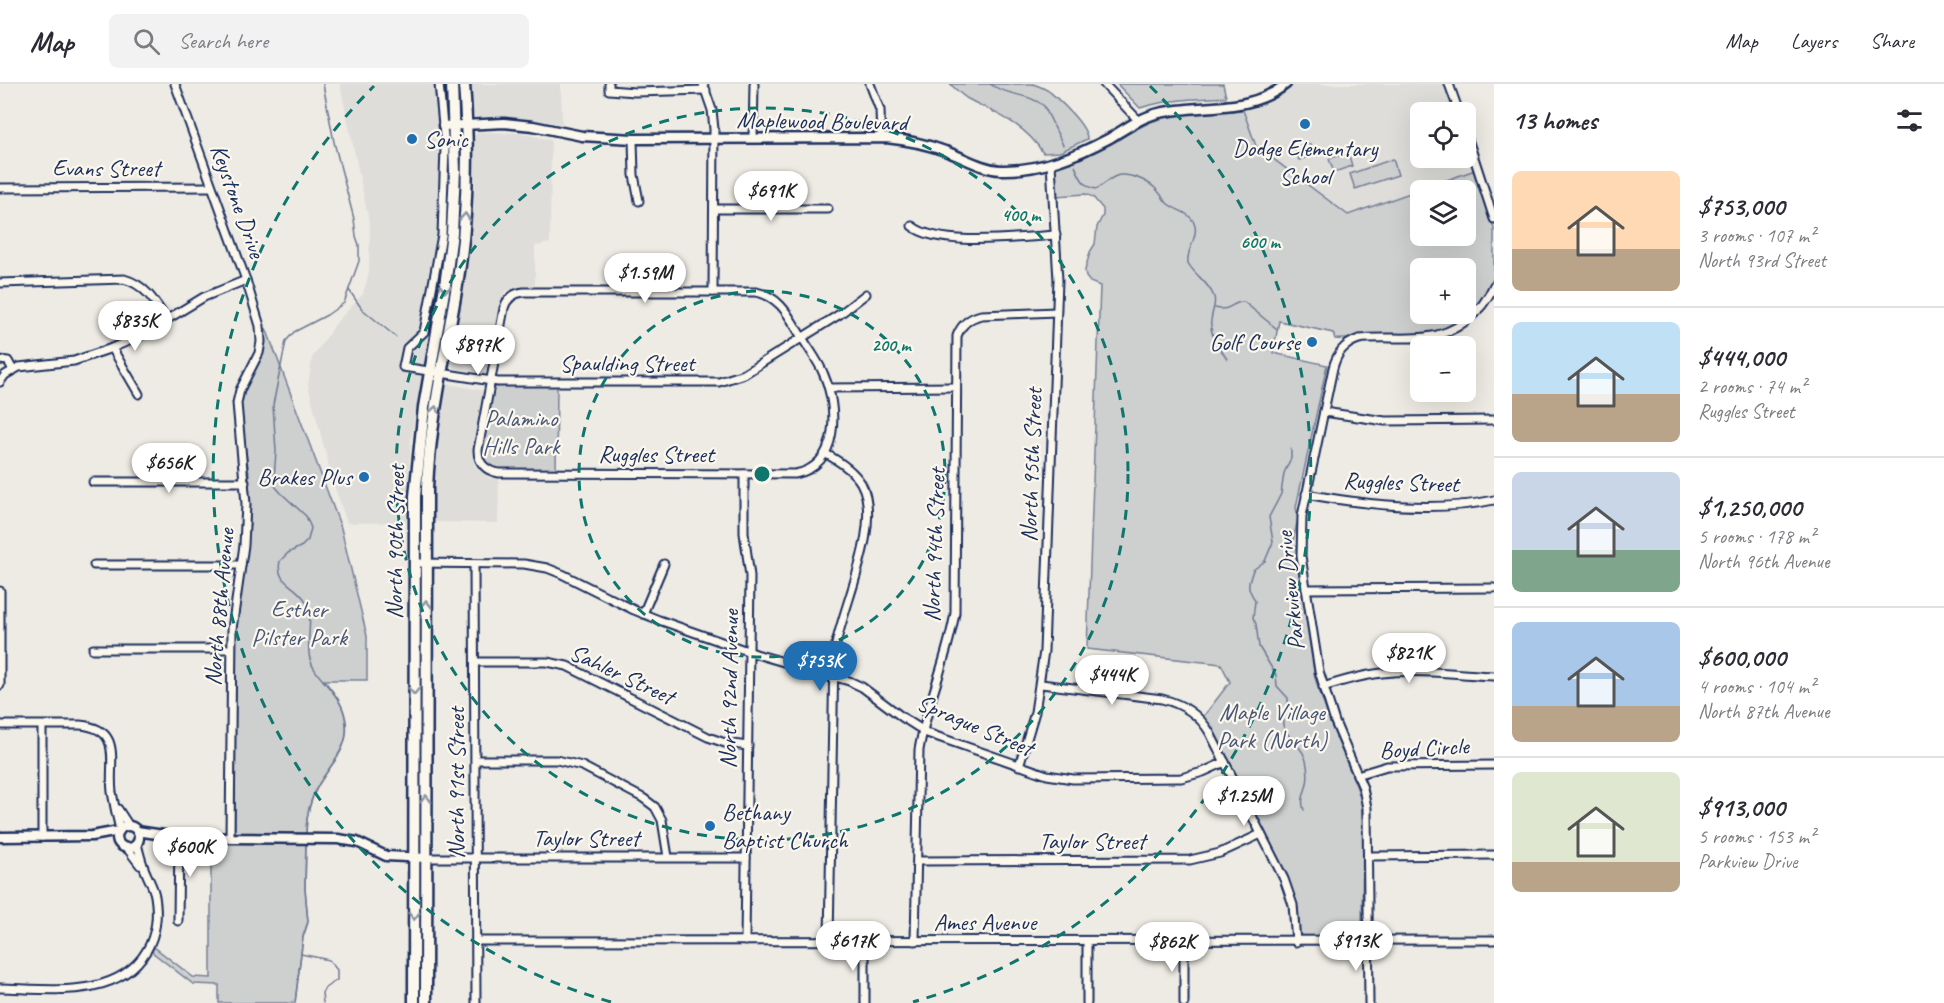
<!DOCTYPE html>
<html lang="en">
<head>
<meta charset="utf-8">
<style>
	body { margin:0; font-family:Caveat,sans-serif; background:#f2f2f3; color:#2b2b33; height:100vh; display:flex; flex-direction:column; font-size:22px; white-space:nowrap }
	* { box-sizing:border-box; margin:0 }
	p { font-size:20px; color:#7c7c81 }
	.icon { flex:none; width:33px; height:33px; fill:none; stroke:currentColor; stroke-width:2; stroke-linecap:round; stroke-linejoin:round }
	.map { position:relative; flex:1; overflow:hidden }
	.sheet { display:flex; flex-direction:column; background:#fff; width:450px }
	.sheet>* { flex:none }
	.buttons { position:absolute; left:1410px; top:18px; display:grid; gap:12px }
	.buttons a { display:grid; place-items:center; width:66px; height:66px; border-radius:9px; background:#fff; box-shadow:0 6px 24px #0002; font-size:30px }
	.price { position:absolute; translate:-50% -51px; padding:0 14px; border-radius:21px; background:#fff; color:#222; font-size:20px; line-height:39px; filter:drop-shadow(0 2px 3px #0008) }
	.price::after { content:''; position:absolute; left:50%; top:36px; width:18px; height:14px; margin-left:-9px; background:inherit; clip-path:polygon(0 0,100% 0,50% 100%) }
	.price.selected { background:#1f6fb2; color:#fff }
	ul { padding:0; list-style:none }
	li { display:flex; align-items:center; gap:18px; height:150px; padding:0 18px }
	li+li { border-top:2px solid #e1e1e2 }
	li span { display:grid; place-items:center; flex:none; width:168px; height:120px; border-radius:9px; color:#555 }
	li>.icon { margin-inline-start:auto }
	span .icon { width:72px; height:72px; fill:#fffc; stroke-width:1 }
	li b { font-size:26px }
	h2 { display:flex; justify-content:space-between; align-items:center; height:72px; padding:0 18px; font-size:26px }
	header { display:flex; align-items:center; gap:36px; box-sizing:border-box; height:84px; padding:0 30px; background:#fff; border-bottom:2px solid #e1e1e2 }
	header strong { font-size:28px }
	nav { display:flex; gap:33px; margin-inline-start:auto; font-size:21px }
	.search { width:420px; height:54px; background:#f2f2f3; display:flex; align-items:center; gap:15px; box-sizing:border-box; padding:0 21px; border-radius:9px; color:#7c7c81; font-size:22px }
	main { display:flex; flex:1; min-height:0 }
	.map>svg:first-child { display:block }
</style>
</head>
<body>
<header>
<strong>Map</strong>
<div class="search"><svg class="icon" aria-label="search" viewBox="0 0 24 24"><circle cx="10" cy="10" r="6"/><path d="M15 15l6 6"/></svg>Search here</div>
<nav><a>Map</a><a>Layers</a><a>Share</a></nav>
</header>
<main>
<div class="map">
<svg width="1494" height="919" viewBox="0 0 1494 919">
	<rect width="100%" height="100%" fill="#eeebe4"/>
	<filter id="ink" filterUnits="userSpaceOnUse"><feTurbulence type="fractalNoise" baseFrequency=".0167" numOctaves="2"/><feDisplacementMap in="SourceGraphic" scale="12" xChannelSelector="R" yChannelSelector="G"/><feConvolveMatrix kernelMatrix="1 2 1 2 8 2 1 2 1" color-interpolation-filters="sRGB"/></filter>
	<g filter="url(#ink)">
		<g fill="#deddda">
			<path d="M340 0H444L450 86 449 117 444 167 411 353 406 438 347 439 333 398 308 301 312 274 336 239 363 210 369 188 370 142Z"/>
			<path d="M470 0H561L562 40 514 33H475L472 25Z"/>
			<path d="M1295 0H1445L1455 28H1420V74H1466V60L1475 86 1348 131 1256 62 1243 26 1267 19 1284 9Z"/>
			<path d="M480 48 520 49 551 56 550 159 535 162V201L505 207 498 226 487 291 453 284 451 278 468 182 475 103 474 50Z"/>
			<path d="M449 300 485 307 473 372 475 382 489 394 499 395 498 439 434 438 432 433 438 357 445 304Z"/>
		</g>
		<g fill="#cecfcf" stroke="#747f96" stroke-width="1.5" fill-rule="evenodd">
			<path d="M950 0H1033C1039 2 1045 4 1050 8 1060 17 1088 42 1087 55L1060 68 1043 69C1025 40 997 30 968 15 961 11 956 5 950 0Z"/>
			<path d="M1117 0H1223L1226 13C1197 15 1168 15 1140 24Z"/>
			<path d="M1243 26 1256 62 1348 131 1475 86 1494 144V192C1484 224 1456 248 1423 250 1405 252 1388 250 1371 251 1357 252 1348 257 1335 255L1333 249 1279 237 1273 269 1327 281 1296 423 1298 434 1292 462 1296 463 1299 488 1315 594 1330 638 1356 701 1361 716 1363 742 1362 851 1300 852 1298 824 1288 793 1215 649 1203 633 1230 598 1221 580 1087 565 1100 202 1090 198 1086 193 1085 186 1090 168 1095 160 1097 143 1103 131V125L1093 113 1086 110 1057 112 1055 83C1090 75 1119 52 1151 38 1175 28 1216 28 1243 26ZM1420 106H1466V152H1420ZM1420 184H1466V230H1420Z"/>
			<path d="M1310 60 1314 71 1299 76 1295 65Z"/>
			<path d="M1348 68 1352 82 1334 88 1329 75Z"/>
			<path d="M1393 75 1398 91 1355 105 1350 90Z"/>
			<path d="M266 244 341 444 367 552V596H324C331 605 338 613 342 623 356 658 335 673 319 700 310 716 306 731 306 749L235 750 236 543 250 440 249 390 240 324 247 299 264 268Z"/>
			<path d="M498 302H557L556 387 495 386 485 379 482 368 493 304Z"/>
			<path d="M211 758 306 759 305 804 308 838 303 853 295 919H219V901L193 900 152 868 154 863 193 893 211 894Z"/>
		</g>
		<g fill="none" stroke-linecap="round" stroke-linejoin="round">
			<g stroke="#6d7892" stroke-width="1.5">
				<path d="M990 0C1006 12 1029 9 1044 22L1063 61"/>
				<path d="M1075 82C1080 93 1083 102 1096 105 1104 101 1111 92 1120 91 1132 90 1147 97 1155 104 1160 109 1163 114 1167 119 1177 128 1191 127 1195 142 1198 155 1186 165 1188 179 1195 192 1209 198 1214 213 1216 220 1213 225 1212 231 1207 249 1218 261 1227 275"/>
				<path d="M349 206 362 225 396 253"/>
				<path d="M1215 224C1231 228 1232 217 1244 218L1277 245"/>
				<path d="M1291 365V374L1284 389 1281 410 1269 433 1273 458 1265 477 1253 486 1249 498V505L1255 517 1253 534 1256 540 1259 563 1276 591 1277 602 1288 614V627C1272 644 1297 656 1304 671 1307 677 1309 692 1307 699 1305 710 1300 715 1304 726"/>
				<path d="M306 752C306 735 308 722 315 707 328 681 352 667 345 633 340 607 315 595 310 575 305 558 315 531 305 516 295 500 275 499 280 477L288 469 302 462 308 456 311 444 306 432 281 409 275 402 274 395 276 367 273 321 286 257 294 248 327 231 344 219 359 177V161L356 152 354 135 334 58 323 0"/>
				<path d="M301 870 329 876 337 886V896L325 904 322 909 323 919"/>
				<path d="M295 919 303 853 308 838 305 804 306 759"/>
			</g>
			<g stroke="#1b2f5e" stroke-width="11">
				<g id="minor">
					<path d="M175 0 246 196 260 242 261 258 259 269 240 306 237 319 246 420 244 461 232 545 230 754"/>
					<path d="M439 0 445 63 442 151 424 248 407 264 403 283 498 298H719L744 290 840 230 866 210"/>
					<path d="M609 0V6L635 8 706 6"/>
					<path d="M703 0 712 26 714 45 713 208"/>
					<path d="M870 0 880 26 881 54"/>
					<path d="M1104 0 1139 37"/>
					<path d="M1449 0 1459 28"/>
					<path d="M1466 49 1494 135"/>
					<path d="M753 54 754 0"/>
					<path d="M633 55 634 91 639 117"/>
					<path d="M0 104 211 103"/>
					<path d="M714 125H828"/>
					<path d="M912 142C939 164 1021 153 1056 151"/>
					<path d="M0 199 124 195C146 201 155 218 166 235"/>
					<path d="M524 208H756C782 213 790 235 803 255 810 267 819 278 824 291 838 324 840 382 795 390L499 389C486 387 478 379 478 366L504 224C507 214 514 209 524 208Z"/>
					<path d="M112 264 139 310"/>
					<path d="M0 276 8 277 13 286"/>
					<path d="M0 298 5 291 19 283 74 277 112 264 138 253 204 213 246 196"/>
					<path d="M829 304 956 303"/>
					<path d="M1324 328 1385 337 1494 336"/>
					<path d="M826 370C839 377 853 386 861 399 884 441 841 524 834 570L829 857"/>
					<path d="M744 390V449L750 492 745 857"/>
					<path d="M93 398H245"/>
					<path d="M1306 410C1365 421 1435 429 1494 416"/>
					<path d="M414 479 524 480 547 484 562 490 634 526 659 536 756 570 849 597 862 603 902 633 927 649 1047 691 1073 695 1181 694 1203 688 1225 678"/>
					<path d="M474 480 476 919"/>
					<path d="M94 481H241"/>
					<path d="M1306 505 1494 504"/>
					<path d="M0 507V601"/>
					<path d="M643 530 664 480"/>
					<path d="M93 565H231"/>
					<path d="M475 578H547L567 582 708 653 725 659 748 662"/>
					<path d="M1041 600 1162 615C1183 620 1199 630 1210 649L1284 795 1293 821 1296 858"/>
					<path d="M1323 603C1342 597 1362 591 1382 589 1419 585 1457 590 1494 592"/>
					<path d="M0 641H80C124 645 108 678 112 708 114 720 117 734 120 746"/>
					<path d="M42 642V753"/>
					<path d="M476 676H557L582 682 643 714 655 723 662 736 668 773"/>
					<path d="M1019 682 1035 628 1044 567 1058 196 1051 80"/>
					<path d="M1357 691 1387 682 1494 681"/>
					<path d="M118 725 129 742"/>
					<path d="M127 764 140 781"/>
					<path d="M1368 772 1494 771"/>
					<path d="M426 774H746"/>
					<path d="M917 777 1190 776 1220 769 1261 750"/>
					<path d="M178 837 179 752"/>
					<path d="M476 857C815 857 1154 859 1494 856"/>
					<path d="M915 857 919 666C927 619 947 576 955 529L957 252C961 241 969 234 981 231L1056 228"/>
					<path d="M1087 858V919"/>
					<path d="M1184 859V919"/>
					<path d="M0 904C50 905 118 916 147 866 156 850 158 830 155 812 154 805 150 798 147 791 142 781 140 771 137 760"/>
					<path d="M865 919V858"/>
					<path d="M1369 919 1367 724 1363 704 1335 638 1319 587 1301 472 1302 432 1333 284C1337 269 1344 260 1359 255 1381 252 1404 256 1426 253 1456 250 1482 229 1494 201"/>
				</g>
			</g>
			<g stroke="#1b2f5e" stroke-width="13">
				<g id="tertiary">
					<path d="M443 42 504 39 533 42 582 52 633 55 886 54C907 56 926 60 945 67 963 73 981 85 1001 86 1040 87 1076 72 1110 54 1125 45 1141 33 1159 29 1203 19 1249 30 1286 0"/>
					<circle cx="128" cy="753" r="11"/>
					<path d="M137 747 170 752 230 754 338 755 357 758 386 772 426 774"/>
					<path d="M0 753 92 752 119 747"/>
				</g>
			</g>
			<g stroke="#1b2f5e" stroke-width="15">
				<g id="primary">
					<path d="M414 919 415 412 424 323 445 202 452 149 455 87 452 0"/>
					<path d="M426 919 427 404C430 335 446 268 457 201 468 135 469 67 464 0"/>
				</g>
			</g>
			<use href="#minor" stroke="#fbf7ec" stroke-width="7"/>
			<use href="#tertiary" stroke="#fbf7ec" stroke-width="8"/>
			<use href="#primary" stroke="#fbf7ec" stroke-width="10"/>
		</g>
		<defs><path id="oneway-chevron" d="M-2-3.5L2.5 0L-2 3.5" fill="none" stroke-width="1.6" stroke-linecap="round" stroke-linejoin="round" transform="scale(1.5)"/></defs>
		<g stroke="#8b93a5">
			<use href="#oneway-chevron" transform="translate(465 133) rotate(-86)"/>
			<use href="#oneway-chevron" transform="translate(445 205) rotate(99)"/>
			<use href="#oneway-chevron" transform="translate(435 326) rotate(-81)"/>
			<use href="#oneway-chevron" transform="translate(426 520) rotate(-90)"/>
			<use href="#oneway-chevron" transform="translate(414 607) rotate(90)"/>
			<use href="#oneway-chevron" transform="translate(426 715) rotate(-90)"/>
			<use href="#oneway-chevron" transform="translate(414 832) rotate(90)"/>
		</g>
	</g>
	<g fill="none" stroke="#0f766e" stroke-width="3" stroke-dasharray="10 8">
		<circle cx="762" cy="390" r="183"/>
		<circle cx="762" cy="390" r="366"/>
		<path d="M611 918A549 549 0 0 1 374 2M1150 2A549 549 0 0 1 913 918"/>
	</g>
	<g fill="#1f6fb2" stroke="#fbf7ec" stroke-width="2">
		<circle cx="1305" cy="40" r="6"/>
		<circle cx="412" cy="55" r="6"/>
		<circle cx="1312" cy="258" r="6"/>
		<circle cx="364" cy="393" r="6"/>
		<circle cx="710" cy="742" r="6"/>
	</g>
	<g text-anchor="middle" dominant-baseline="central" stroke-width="4.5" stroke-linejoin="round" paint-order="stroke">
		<g font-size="24" fill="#1b2f5e" stroke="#fbf7ec">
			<text transform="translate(822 37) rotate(1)">Maplewood Boulevard</text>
			<text x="106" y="84">Evans Street</text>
			<text transform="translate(238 117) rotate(70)">Keystone Drive</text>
			<text x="627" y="279">Spaulding Street</text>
			<text x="656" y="370">Ruggles Street</text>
			<text transform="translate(1031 381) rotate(-88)">North 95th Street</text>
			<text transform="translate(1401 398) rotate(2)">Ruggles Street</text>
			<text transform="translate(395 458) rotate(-89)">North 90th Street</text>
			<text transform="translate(934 461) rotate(-88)">North 94th Street</text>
			<text transform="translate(1290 507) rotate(-96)">Parkview Drive</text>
			<text transform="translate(219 523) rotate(-85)">North 88th Avenue</text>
			<text transform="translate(622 590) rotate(25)">Sahler Street</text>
			<text transform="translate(729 605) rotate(-89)">North 92nd Avenue</text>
			<text transform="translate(975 641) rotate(23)">Sprague Street</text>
			<text transform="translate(1424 664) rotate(-3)">Boyd Circle</text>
			<text transform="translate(456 699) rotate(-90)">North 91st Street</text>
			<text x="586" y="754">Taylor Street</text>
			<text x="1092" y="757">Taylor Street</text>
			<text x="985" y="838">Ames Avenue</text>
		</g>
		<g font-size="24" fill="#1b2f5e" stroke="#fbf7ec" text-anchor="start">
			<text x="424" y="55">Sonic</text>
			<text x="1305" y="64" text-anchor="middle">Dodge Elementary<tspan x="1305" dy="28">School</tspan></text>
			<text x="1300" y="258" text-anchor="end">Golf Course</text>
			<text x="352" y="393" text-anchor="end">Brakes Plus</text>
			<text x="722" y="728">Bethany<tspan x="722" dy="28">Baptist Church</tspan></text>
		</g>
		<g font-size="24" fill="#48577a" stroke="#fbf7ec">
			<text x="521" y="334">Palamino<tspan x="521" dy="28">Hills Park</tspan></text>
			<text x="299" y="525">Esther<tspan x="299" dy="28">Pilster Park</tspan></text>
			<text x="1272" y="628">Maple Village<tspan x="1272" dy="28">Park (North)</tspan></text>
		</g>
	</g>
	<circle cx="762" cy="390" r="9" fill="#0f766e" stroke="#fbf7ec" stroke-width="3"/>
	<g font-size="18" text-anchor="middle" font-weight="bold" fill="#0f766e" stroke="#fbf7ec" stroke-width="4.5" stroke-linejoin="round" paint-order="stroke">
		<text x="1021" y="137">400 m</text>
		<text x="1260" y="164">600 m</text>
		<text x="891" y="267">200 m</text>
	</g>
</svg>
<div class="buttons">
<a><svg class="icon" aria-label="locate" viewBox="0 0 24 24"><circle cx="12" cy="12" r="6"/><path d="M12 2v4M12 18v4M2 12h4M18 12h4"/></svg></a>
<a><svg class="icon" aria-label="layers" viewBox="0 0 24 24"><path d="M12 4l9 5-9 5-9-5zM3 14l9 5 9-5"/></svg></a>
<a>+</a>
<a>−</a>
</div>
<b class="price" style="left:771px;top:138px">$691K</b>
<b class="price" style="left:645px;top:220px">$1.59M</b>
<b class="price" style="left:135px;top:268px">$835K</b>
<b class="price" style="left:478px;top:292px">$897K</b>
<b class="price" style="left:169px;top:410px">$656K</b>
<b class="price" style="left:1409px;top:600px">$821K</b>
<b class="price selected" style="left:820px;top:608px">$753K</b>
<b class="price" style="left:1112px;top:622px">$444K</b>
<b class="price" style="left:1244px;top:743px">$1.25M</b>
<b class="price" style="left:190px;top:794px">$600K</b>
<b class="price" style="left:853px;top:888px">$617K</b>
<b class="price" style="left:1356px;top:888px">$913K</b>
<b class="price" style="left:1172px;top:889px">$862K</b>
</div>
<section class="sheet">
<h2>13 homes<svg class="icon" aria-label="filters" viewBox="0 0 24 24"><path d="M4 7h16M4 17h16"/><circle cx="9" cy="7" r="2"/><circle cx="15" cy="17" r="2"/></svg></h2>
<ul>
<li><span style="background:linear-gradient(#ffd9b3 65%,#b9a48a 0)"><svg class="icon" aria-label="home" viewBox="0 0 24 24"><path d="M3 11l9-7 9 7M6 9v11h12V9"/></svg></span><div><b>$753,000</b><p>3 rooms · 107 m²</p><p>North 93rd Street</p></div></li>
<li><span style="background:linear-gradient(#bfe0f5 60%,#b9a48a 0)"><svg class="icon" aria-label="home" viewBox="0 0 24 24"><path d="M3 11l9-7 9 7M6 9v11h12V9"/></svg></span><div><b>$444,000</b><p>2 rooms · 74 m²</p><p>Ruggles Street</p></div></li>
<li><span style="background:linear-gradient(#c9d6e8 65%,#7fa58c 0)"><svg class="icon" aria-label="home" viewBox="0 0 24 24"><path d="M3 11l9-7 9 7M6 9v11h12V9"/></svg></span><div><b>$1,250,000</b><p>5 rooms · 178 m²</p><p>North 96th Avenue</p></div></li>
<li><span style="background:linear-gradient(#a9c7e8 70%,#b9a48a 0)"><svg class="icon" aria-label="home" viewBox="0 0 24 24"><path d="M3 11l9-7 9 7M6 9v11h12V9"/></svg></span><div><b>$600,000</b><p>4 rooms · 104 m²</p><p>North 87th Avenue</p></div></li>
<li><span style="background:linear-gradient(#dfe7d0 75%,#b9a48a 0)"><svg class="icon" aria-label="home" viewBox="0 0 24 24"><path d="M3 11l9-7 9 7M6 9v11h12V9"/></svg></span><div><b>$913,000</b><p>5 rooms · 153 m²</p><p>Parkview Drive</p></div></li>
</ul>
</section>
</main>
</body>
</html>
